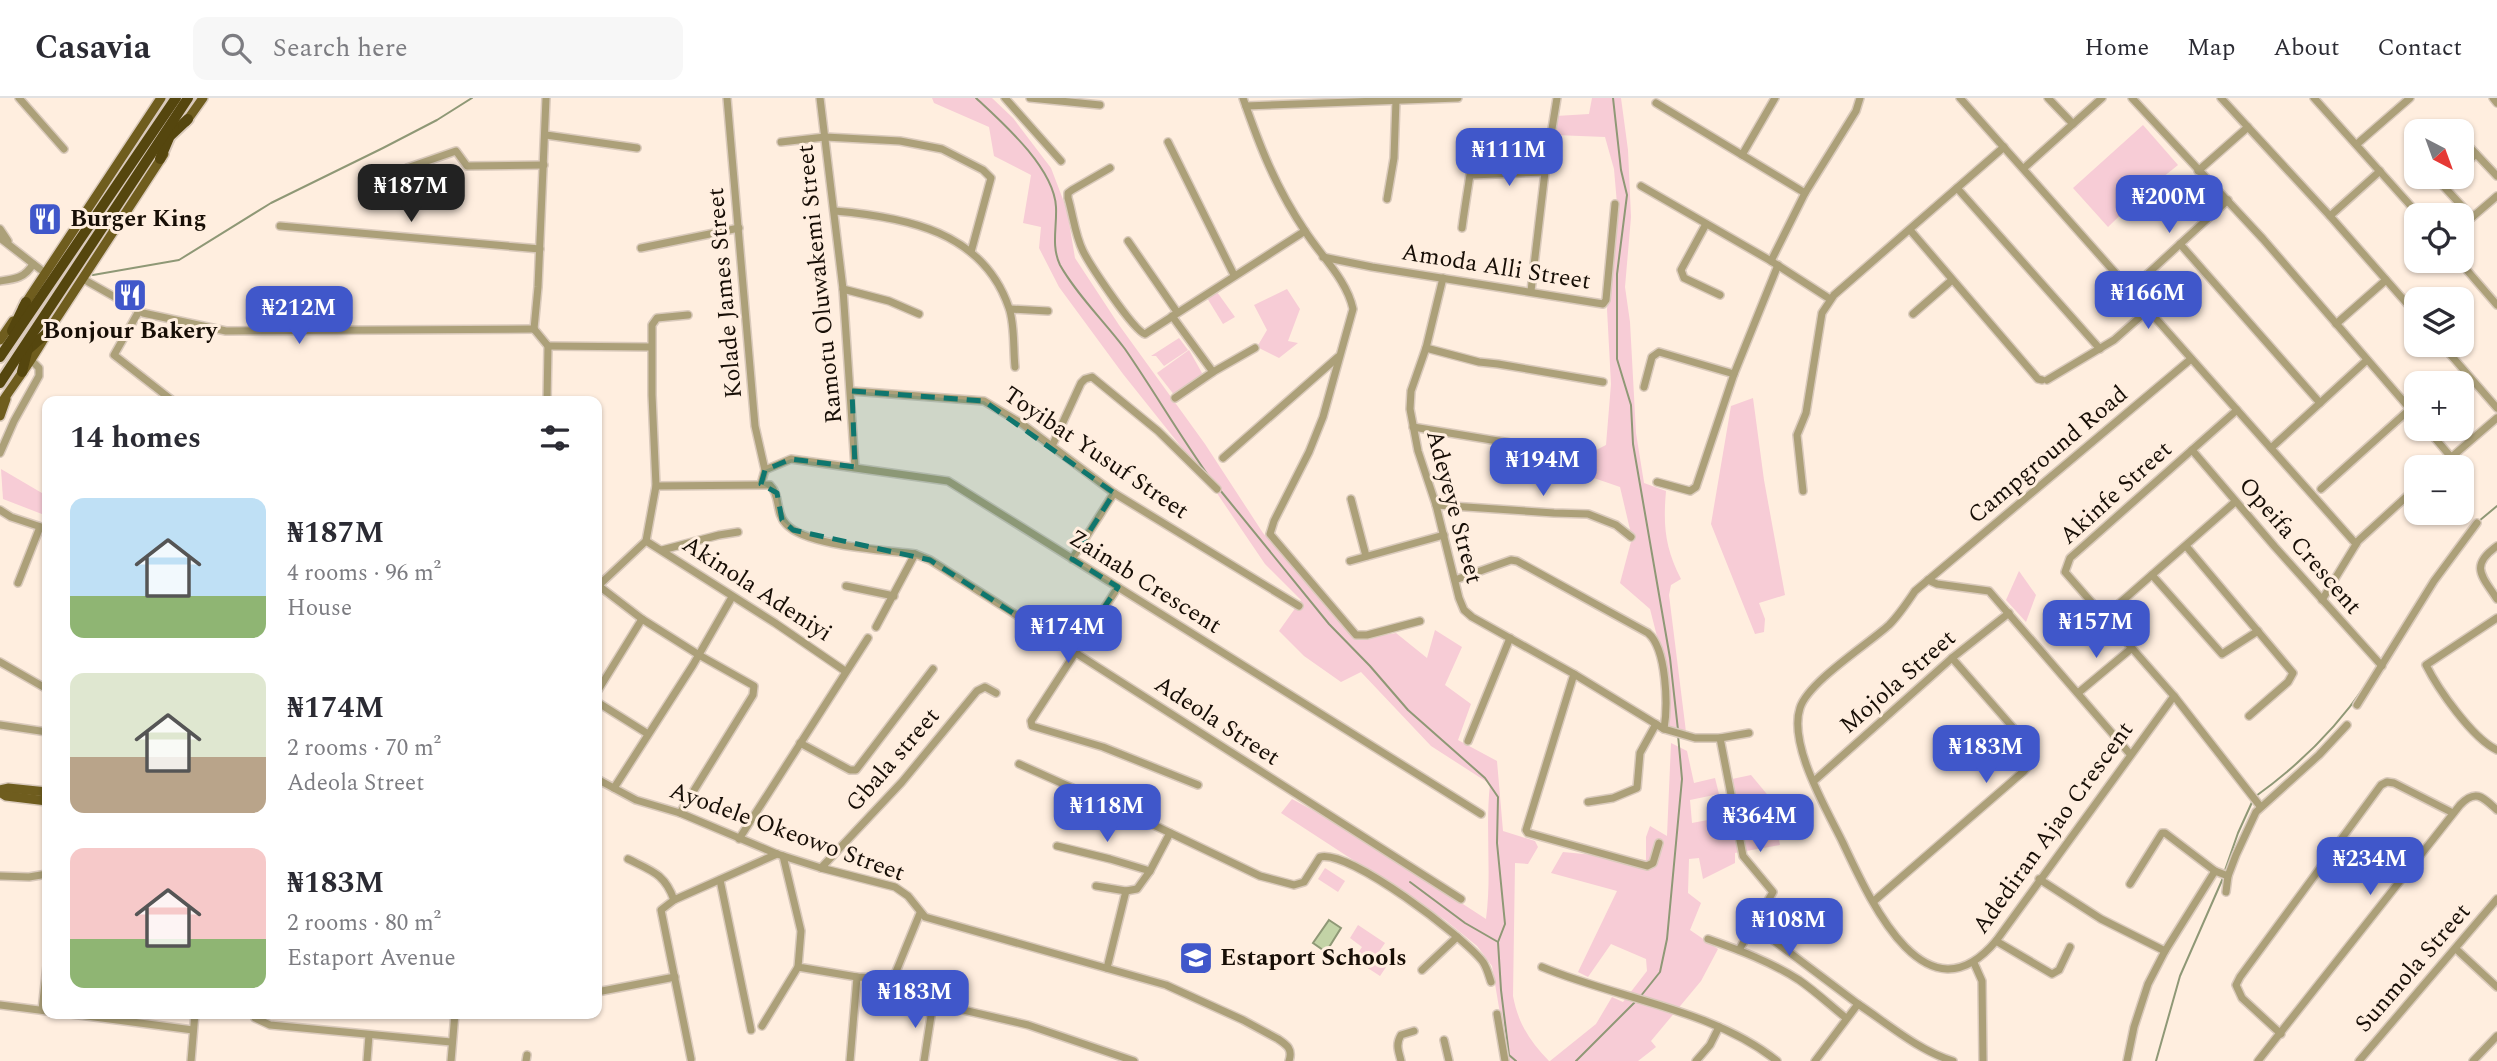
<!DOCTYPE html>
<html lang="en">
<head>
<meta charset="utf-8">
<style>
	body { margin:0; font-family:Spectral,serif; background:#f7f7f7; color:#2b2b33; height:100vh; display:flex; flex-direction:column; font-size:26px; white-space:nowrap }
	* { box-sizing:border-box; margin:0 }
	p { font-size:23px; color:#7c7c81 }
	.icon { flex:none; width:38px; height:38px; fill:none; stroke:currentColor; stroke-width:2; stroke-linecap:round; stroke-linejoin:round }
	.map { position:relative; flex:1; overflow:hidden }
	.details { position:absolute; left:42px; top:298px; width:560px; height:623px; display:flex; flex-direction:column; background:#fff; border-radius:14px; box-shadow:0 2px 5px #0004 }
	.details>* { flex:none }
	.needle { width:46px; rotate:139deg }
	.controls { position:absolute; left:2404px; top:21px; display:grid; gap:14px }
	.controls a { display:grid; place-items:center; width:70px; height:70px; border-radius:14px; background:#fff; box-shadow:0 2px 5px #0004; font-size:35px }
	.price { position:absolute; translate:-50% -60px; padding:0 16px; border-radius:14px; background:#4057ca; color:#fff; font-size:23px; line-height:46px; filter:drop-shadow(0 2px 4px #0008) }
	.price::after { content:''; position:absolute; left:50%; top:42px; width:21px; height:16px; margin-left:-10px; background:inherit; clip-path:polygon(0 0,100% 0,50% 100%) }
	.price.on { background:#222; color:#fff }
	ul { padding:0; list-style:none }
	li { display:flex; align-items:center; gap:21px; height:175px; padding:0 28px }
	li span { display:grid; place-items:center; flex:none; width:196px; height:140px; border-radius:14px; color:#555 }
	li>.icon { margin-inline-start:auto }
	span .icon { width:84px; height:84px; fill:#fffc; stroke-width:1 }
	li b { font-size:30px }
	h2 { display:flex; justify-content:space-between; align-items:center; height:84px; padding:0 28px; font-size:30px }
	header { display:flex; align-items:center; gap:42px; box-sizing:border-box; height:98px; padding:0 35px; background:#fff; border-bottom:2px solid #e1e1e2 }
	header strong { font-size:33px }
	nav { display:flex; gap:38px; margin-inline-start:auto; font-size:24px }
	.search { width:490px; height:63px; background:#f7f7f7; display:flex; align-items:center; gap:18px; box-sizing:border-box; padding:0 24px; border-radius:14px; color:#7c7c81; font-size:26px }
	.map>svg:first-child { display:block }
</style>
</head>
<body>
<header>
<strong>Casavia</strong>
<div class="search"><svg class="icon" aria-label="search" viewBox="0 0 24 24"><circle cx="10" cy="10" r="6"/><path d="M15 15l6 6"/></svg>Search here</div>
<nav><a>Home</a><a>Map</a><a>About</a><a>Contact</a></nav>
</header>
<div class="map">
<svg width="2497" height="963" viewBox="0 0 2497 963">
	<rect width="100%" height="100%" fill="#ffeedf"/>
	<g fill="#f7ccd6">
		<path d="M932 0H992L1013 20 1051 70 1067 112 1075 160 1119 227 1205 346 1263 435 1311 486 1325 508 1356 542 1396 535 1427 560 1435 532 1462 549 1445 587 1471 606 1458 642 1497 663 1503 733 1535 743 1538 749 1528 766 1515 765 1513 898C1518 925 1530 944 1549 963H1508L1492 868 1477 848 1445 822 1281 715 1292 701 1346 730 1486 821C1492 777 1485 731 1490 686L1431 648 1361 574 1341 584 1304 558 1279 533 1301 502 1265 466 1210 385 1123 276 1059 189 1039 150 1041 129 1023 125 1031 77 994 58 989 29 934 5Z"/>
		<path d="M1592 0H1621L1628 52 1631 119 1625 189 1630 224 1636 335 1644 385 1666 393C1663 428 1665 450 1681 481L1671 487 1669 497 1686 634 1667 628 1670 604 1662 558 1650 511 1620 485 1632 440 1620 389 1588 378 1576 359 1594 353 1606 347 1611 286 1607 211 1617 106 1614 71 1605 39 1555 37 1556 18 1589 16Z"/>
		<path d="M2143 27 2178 67 2142 96 2108 129 2073 90Z"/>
		<path d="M1287 191 1300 211 1288 243 1298 245 1279 260 1257 249 1267 232 1254 207Z"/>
		<path d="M1217 194 1235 219 1223 226 1207 200Z"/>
		<path d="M1179 240 1188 252 1164 268 1156 258H1151Z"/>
		<path d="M1189 252 1202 275 1198 282 1175 298 1157 275Z"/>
		<path d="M1753 300 1764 382 1785 497 1759 505 1765 521 1764 534 1755 536 1711 426 1731 308Z"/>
		<path d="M1 371 47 398V418L3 401Z"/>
		<path d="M2019 473 2036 497 2026 524 2006 502Z"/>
		<path d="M1671 645 1687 653 1694 685 1715 680 1719 696 1690 702 1692 725 1734 717 1732 681 1751 677 1771 701 1780 747 1735 755V765L1703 781 1699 760 1689 761 1688 795 1701 805 1690 832 1718 851 1701 883 1651 943 1656 949 1638 963H1550L1596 926 1612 899 1623 904 1647 873 1646 861 1611 846 1588 879 1578 874 1617 793 1551 775 1563 754 1646 762V739L1650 728 1667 738Z"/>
		<path d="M1325 770 1345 783 1338 794 1318 781Z"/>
		<path d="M1358 827 1385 845 1376 858 1388 866 1380 878 1354 861 1362 849 1350 840Z"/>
	</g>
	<path fill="#c3d3a6" stroke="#8f9876" stroke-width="2" d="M1329 822 1341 830 1326 854 1313 845Z"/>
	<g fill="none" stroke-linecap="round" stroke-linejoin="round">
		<g stroke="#8f9876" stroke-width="2">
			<path d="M976 0C1003 25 1054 70 1056 109 1057 129 1051 148 1060 167 1077 197 1104 223 1125 251 1154 293 1180 338 1210 380"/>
			<path d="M1613 0 1621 72 1627 97 1617 176V261L1631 307 1633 346 1670 560 1678 632"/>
			<path d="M93 177 179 162 271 105 383 50 437 22 472 0"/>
			<path d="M1220 392 1329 526 1370 568 1408 612 1485 680 1498 699 1497 745 1505 826 1498 844 1501 892 1509 957 1516 963"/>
			<path d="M2479 423 2497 408"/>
			<path d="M2256 698C2299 667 2335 632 2365 588"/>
			<path d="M2224 775 2238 735 2253 702"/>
			<path d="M1410 784 1465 825 1498 844"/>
			<path d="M1640 899 1660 874 1667 841 1682 681 1678 637"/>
			<path d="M1576 963 1636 903"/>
			<path d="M2156 963 2180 878 2223 780"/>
		</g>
		<g stroke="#dacabc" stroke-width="10">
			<g id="minor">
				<path d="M19 0 64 51"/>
				<path d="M727 0 755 328 765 372 761 386"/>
				<path d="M820 0 843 191 855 369"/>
				<path d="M1005 0 1061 63"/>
				<path d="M1030 0 1100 7"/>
				<path d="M1243 0C1260 49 1276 90 1305 133 1321 158 1347 182 1353 211L1323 319 1309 354 1274 423 1270 436 1356 537H1367L1420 523"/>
				<path d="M1960 0 2356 446"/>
				<path d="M2048 0 2073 26"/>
				<path d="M2132 0 2263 141 2417 319"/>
				<path d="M2221 0 2330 118 2417 217"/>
				<path d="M2314 0 2419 117"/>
				<path d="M2493 0 2497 5"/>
				<path d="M1656 5 1805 95"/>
				<path d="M1246 8 1458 0"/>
				<path d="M546 37 637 50"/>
				<path d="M2462 41 2497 78"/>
				<path d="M781 44 825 39 900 43 942 51 983 72 991 80 971 154"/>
				<path d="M1168 44 1234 177"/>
				<path d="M2357 46 2410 0"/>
				<path d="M1742 57 1775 0"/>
				<path d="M2462 69 2476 56"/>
				<path d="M407 70 456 53 467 68 544 67"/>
				<path d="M1110 70 1072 92 1068 95V100C1073 117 1075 137 1083 153 1090 167 1133 232 1145 236L1305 133"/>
				<path d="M2024 70 2102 0"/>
				<path d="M2198 73 2248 29"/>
				<path d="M1472 77 1545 74"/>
				<path d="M2435 79 2472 119"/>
				<path d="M2443 87 2452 79"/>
				<path d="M1641 88 1771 163 1830 201"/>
				<path d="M1957 90 2100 251"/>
				<path d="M1387 101 1394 60 1396 2"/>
				<path d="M835 113C905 119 983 133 1009 210 1015 227 1013 250 1015 269"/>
				<path d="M2330 118 2380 73"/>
				<path d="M1706 126 1681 172 1684 180 1720 197"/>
				<path d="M280 128 540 151"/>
				<path d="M2462 128 2497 98"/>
				<path d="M1462 130C1466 100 1471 73 1475 43"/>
				<path d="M0 131 8 143"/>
				<path d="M1910 132 2038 281 2042 282"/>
				<path d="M0 140 45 175"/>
				<path d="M1128 143 1177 214"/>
				<path d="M2180 146 2320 305"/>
				<path d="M641 150 739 130"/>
				<path d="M1323 159 1372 169 1603 206 1606 202 1615 106"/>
				<path d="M1771 163 1805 95 1856 13 1860 0"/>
				<path d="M2459 163 2497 207"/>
				<path d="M1443 180 1426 250 1411 293 1410 311 1418 353 1436 407 1459 500 1464 512 1472 519 1574 576 1664 631 1695 640H1720L1749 635"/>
				<path d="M83 181 143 215 226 233 534 231"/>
				<path d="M0 183C15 181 25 180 33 166"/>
				<path d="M843 191 889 203 919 216"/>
				<path d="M2130 192 2228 102"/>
				<path d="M1531 193 1545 74 1557 0"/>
				<path d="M1010 211 1048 213"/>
				<path d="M139 213 114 257 173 303"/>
				<path d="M1913 216 1952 182"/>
				<path d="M1172 218 1213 274"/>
				<path d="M2336 226 2386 182"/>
				<path d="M534 231 538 189 546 0"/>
				<path d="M534 231 548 248 547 303"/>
				<path d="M2442 247 2497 310"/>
				<path d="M548 248 651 249"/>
				<path d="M1426 250 1479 264 1498 266 1603 284"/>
				<path d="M2047 282 2114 242 2148 212"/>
				<path d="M1644 289 1652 259 1659 254 1734 276"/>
				<path d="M852 293 984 303 1021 325 1114 395 1299 508"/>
				<path d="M1175 300 1213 274 1255 250"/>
				<path d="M2237 312 2070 460 2065 474 2174 598 2260 708"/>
				<path d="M1413 329 1565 354"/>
				<path d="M2427 331 2451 359"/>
				<path d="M1052 348 1081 285 1085 281 1092 279 1158 333 1217 391"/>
				<path d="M2271 350 2367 262"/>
				<path d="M2192 352 2275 449 2382 568"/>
				<path d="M0 355 14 323 39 278V270L32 263"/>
				<path d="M1223 360 1338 259"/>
				<path d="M2440 369 2497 320"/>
				<path d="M765 372 791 361 948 383 1481 716"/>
				<path d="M1657 384 1690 393 1696 389 1734 276 1778 167"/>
				<path d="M656 388 770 387C781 398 775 415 786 426 805 448 885 452 915 456L930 462 1461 801"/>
				<path d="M2321 391 2410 311"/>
				<path d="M1803 393 1797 337 1806 315 1822 215 1834 197 2004 49"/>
				<path d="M1351 401 1366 458"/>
				<path d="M1436 407 1554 415 1588 416 1616 427 1631 439"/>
				<path d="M0 412 11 419 47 431"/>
				<path d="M646 443 775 525 845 573"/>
				<path d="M2186 448 2293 575 2288 584 2249 618"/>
				<path d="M2497 448C2469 468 2482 478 2497 501"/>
				<path d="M662 452 719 437 738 434"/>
				<path d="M1072 461 1114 395"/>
				<path d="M1350 463 1444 437"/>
				<path d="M2152 477 2222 556 2258 533"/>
				<path d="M1455 482 1511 462 1517 463 1648 535C1667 551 1668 608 1664 631"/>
				<path d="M1928 482 1937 486 1989 493 2130 656"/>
				<path d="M18 485 40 429"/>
				<path d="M599 488 642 521 699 557 754 588 753 597 680 715"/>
				<path d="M846 488 894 498"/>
				<path d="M597 489 646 443 656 388 652 297V227L657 220 688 217"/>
				<path d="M1118 489 1031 623 1032 628 1103 649 1198 687"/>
				<path d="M2322 502 2358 443 2417 389"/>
				<path d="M2105 518 2235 404"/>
				<path d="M2497 520 2426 567C2438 591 2472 640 2497 652"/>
				<path d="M876 529 915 456"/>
				<path d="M0 564 47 591"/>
				<path d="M1574 576 1526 732 1528 735 1647 768 1653 765 1659 745"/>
				<path d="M597 594 642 521"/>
				<path d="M2078 595 2132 550"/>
				<path d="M2174 598 1996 843C1925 927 1869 800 1843 745 1827 712 1788 647 1800 610 1808 584 1867 547 1889 527 1899 517 1907 505 1915 493L2191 261"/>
				<path d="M597 604 648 636"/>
				<path d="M2357 607 2434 483 2477 425"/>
				<path d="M0 627 47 634"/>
				<path d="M1720 640 1743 758 1773 794 1739 852"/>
				<path d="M1468 643 1510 540"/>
				<path d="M800 645 850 672H856L933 571"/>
				<path d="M1019 666 1137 719 1260 778 1294 787 1304 784 1320 759C1349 751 1464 839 1483 864 1487 870 1489 878 1491 884"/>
				<path d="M597 681 636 702 680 715 777 756 821 770 895 789 908 798 925 819 1166 887 1243 922 1278 941C1287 947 1293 951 1289 963"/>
				<path d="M1814 683 1952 560 2009 515"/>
				<path d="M614 690 693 567 732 499"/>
				<path d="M1588 704 1613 700 1637 690 1640 655 1656 626"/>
				<path d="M739 741 868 540"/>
				<path d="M1057 748 1110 761 1150 773"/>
				<path d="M783 758 801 833 798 869 857 879 893 881"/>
				<path d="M628 761C652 773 665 776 674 802"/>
				<path d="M821 770 902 684 977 593 985 589 996 595"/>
				<path d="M0 778 29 779 47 776"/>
				<path d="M2039 781 2101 821 2165 853"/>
				<path d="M720 782 751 932"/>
				<path d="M2130 786 2162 735H2165L2215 773"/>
				<path d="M1096 788 1126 793 1137 791 1150 773 1170 735"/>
				<path d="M2226 794 2228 778 2236 757 2256 714 2319 657 2347 627"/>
				<path d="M1874 803 2024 673 2032 664 2030 649 1952 560"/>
				<path d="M920 815 893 881 901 895 933 905 1028 927 1134 963"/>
				<path d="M1753 827 1858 906"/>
				<path d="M1708 841C1739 852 1771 864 1799 882 1815 893 1831 908 1846 920"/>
				<path d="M1996 843 2052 876 2059 872 2070 849"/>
				<path d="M2456 851 2497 889"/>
				<path d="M1974 865 1982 883 1983 963"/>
				<path d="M1542 869C1618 901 1712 911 1777 963"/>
				<path d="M1107 870 1126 793"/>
				<path d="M1422 872 1457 839"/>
				<path d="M597 894 675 879"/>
				<path d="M0 907 47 913"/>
				<path d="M42 912 47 868"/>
				<path d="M64 915 193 932"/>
				<path d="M255 915V920L270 927 451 944"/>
				<path d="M1497 916 1505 963"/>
				<path d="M762 928 798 869"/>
				<path d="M2281 936 2242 900 2236 887 2240 879 2381 687 2387 684 2394 685 2453 715"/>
				<path d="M1444 942 1449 963"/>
				<path d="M691 961 661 812 674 802 777 756"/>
				<path d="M191 963 195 915"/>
				<path d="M367 963 369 937"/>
				<path d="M451 963 455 915"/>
				<path d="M526 963 527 957"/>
				<path d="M850 963 857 879"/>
				<path d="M924 963 933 905"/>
				<path d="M1401 963C1399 954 1395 947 1401 937L1414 933"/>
				<path d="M1696 963 1710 947 1719 929"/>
				<path d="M1815 963 1858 906C1888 926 1919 953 1953 963"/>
				<path d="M2127 963 2134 929 2148 886 2165 853 2215 773 2228 778"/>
				<path d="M2258 963 2460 707C2476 690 2484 700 2497 712"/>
				<path d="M2359 963 2497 801"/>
				<path d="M2473 963 2497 938"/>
			</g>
		</g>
		<g stroke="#dacabc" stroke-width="12">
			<g id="major">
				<path d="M186 24 203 0"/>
				<path d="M23 209 161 0"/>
				<path d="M0 242 13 223"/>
				<path d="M0 307C16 283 33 261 47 235L164 56"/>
				<path d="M0 318 6 301"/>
				<path d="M0 692 8 690 47 694"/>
				<path d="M0 694 6 698 47 703"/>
			</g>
		</g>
		<g stroke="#dacabc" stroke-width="14">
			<g id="highway">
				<path d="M171 37 188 21"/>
				<path d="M160 61 174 28"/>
				<path d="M12 233 26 204"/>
				<path d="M24 255 47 235"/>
				<path d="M0 259 176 0"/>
				<path d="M22 274 28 250"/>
				<path d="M0 285 188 0"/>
			</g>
		</g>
		<use href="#minor" stroke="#aca079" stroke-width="7"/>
		<use href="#major" stroke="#6f5d1e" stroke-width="9"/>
		<use href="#highway" stroke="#55460e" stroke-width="10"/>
	</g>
	<path fill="#0f766e" fill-opacity="0.2" stroke="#0f766e" stroke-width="5" stroke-dasharray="14 9" stroke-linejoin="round" d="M852 293 984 303 1114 395 1072 461 1118 489 1074 554 930 462 793 432 782 422 777 395 761 386 765 372 791 361 855 369Z"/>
	<defs>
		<g id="restaurant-square" transform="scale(1.75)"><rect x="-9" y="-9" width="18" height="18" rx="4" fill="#4057ca" stroke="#ffeedf"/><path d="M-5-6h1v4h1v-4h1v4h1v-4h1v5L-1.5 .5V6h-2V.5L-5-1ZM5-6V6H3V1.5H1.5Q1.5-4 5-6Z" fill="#fff"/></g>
		<g id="school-square" transform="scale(1.75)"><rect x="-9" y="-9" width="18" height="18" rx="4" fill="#4057ca" stroke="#ffeedf"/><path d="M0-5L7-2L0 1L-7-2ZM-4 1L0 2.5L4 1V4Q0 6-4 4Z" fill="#fff"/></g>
	</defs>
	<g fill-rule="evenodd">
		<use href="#restaurant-square" x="45" y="121"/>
		<use href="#restaurant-square" x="130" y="197"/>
		<use href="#school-square" x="1196" y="860"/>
	</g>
	<g text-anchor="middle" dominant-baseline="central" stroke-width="6" stroke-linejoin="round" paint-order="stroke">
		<g font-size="24" font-weight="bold" fill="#170e06" stroke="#ffeedf" text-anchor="start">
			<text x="70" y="121">Burger King</text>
			<text x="130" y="233" text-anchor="middle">Bonjour Bakery</text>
			<text x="1220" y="860">Estaport Schools</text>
		</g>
		<g font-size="24" fill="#170e06" stroke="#ffeedf">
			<text transform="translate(1496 169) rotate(9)">Amoda Alli Street</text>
			<text transform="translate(820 186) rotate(-96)">Ramotu Oluwakemi Street</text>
			<text transform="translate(725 195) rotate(-95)">Kolade James Street</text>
			<text transform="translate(1096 355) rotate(34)">Toyibat Yusuf Street</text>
			<text transform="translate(2048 357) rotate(-40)">Campground Road</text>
			<text transform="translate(2116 395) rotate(-42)">Akinfe Street</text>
			<text transform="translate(1454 409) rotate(75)">Adeyeye Street</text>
			<text transform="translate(2300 448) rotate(49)">Opeifa Crescent</text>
			<text transform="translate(1145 484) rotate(32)">Zainab Crescent</text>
			<text transform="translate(757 491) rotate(33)">Akinola Adeniyi</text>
			<text transform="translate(1898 584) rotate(-41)">Mojola Street</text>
			<text transform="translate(1217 623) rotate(33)">Adeola Street</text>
			<text transform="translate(893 662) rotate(-49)">Gbala street</text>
			<text transform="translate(2053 730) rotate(-54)">Adediran Ajao Crescent</text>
			<text transform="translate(787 734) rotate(20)">Ayodele Okeowo Street</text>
			<text transform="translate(2413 870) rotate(-49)">Sunmola Street</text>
		</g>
	</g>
</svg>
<div class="controls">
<a><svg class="needle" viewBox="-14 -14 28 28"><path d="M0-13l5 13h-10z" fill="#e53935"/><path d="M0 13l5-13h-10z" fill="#7c7c81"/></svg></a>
<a><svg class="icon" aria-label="locate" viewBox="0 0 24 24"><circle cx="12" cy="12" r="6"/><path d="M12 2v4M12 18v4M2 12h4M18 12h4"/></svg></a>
<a><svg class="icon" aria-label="layers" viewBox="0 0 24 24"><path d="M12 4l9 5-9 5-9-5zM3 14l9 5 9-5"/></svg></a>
<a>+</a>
<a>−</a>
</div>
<b class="price" style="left:1509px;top:90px">₦111M</b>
<b class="price on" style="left:411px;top:126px">₦187M</b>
<b class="price" style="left:2169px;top:137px">₦200M</b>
<b class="price" style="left:2148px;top:233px">₦166M</b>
<b class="price" style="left:299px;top:248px">₦212M</b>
<b class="price" style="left:1543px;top:400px">₦194M</b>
<b class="price" style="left:2096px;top:562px">₦157M</b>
<b class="price" style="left:1068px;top:567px">₦174M</b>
<b class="price" style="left:1986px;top:687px">₦183M</b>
<b class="price" style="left:1107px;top:746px">₦118M</b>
<b class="price" style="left:1760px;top:756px">₦364M</b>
<b class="price" style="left:2370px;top:799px">₦234M</b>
<b class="price" style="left:1789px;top:860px">₦108M</b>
<b class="price" style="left:915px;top:932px">₦183M</b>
<section class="details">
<h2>14 homes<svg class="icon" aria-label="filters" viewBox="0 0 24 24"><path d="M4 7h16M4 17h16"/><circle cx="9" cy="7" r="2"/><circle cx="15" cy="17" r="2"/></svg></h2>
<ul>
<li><span style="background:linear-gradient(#bfe0f5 70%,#8fb573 0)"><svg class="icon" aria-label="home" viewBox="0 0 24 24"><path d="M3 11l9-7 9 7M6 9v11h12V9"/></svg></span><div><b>₦187M</b><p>4 rooms · 96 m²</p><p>House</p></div></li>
<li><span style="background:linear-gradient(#dfe7d0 60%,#b9a48a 0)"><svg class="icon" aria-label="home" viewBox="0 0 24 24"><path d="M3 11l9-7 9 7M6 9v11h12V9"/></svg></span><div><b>₦174M</b><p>2 rooms · 70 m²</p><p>Adeola Street</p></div></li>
<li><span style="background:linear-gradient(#f6c9c9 65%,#8fb573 0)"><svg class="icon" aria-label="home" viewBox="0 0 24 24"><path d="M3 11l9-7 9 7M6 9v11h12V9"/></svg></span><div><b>₦183M</b><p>2 rooms · 80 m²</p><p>Estaport Avenue</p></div></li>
</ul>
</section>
</div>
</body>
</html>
